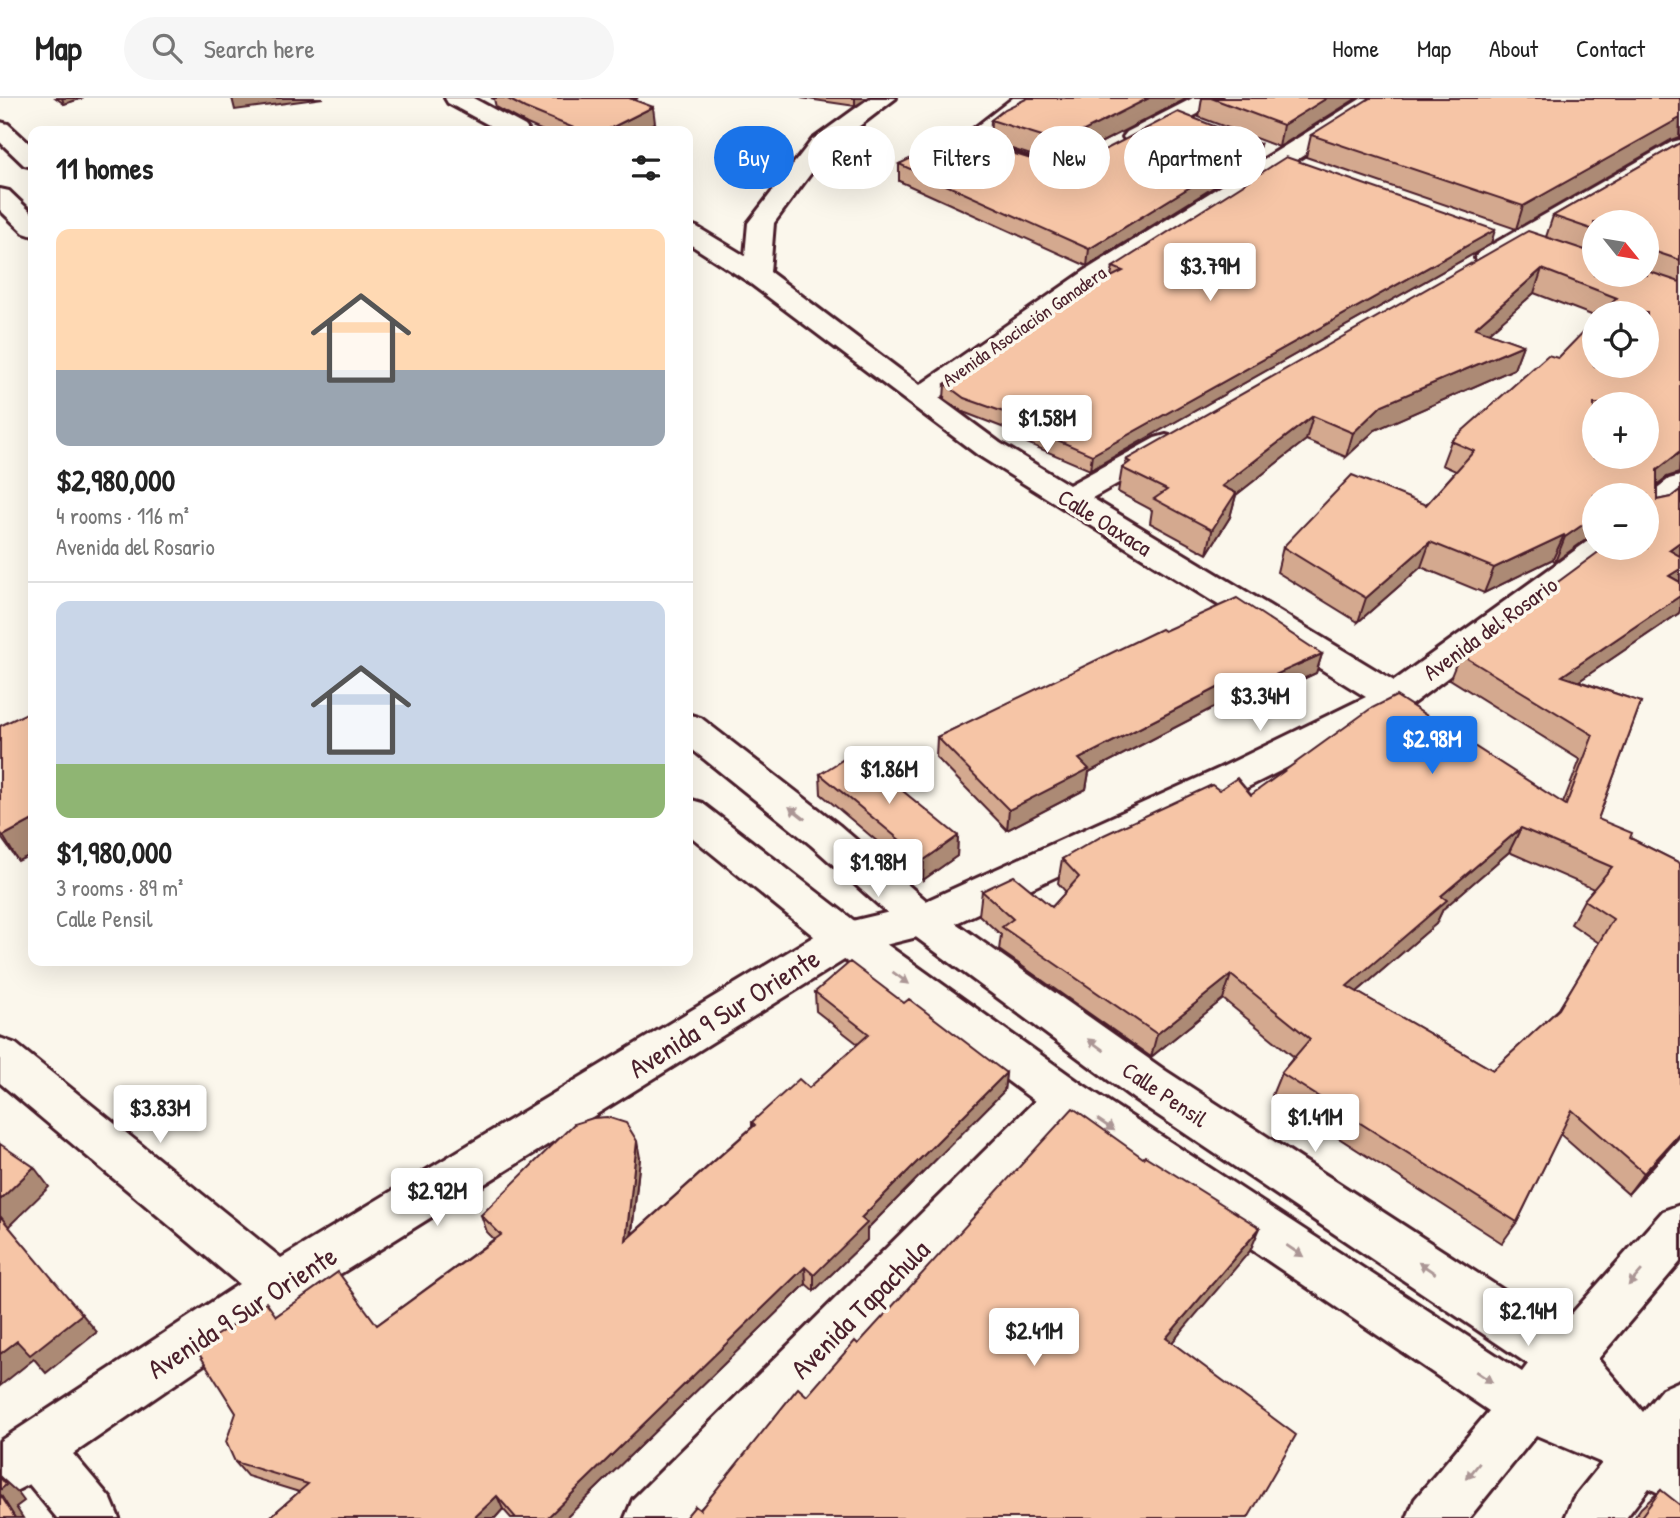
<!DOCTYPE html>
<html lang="en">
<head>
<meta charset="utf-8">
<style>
	body { margin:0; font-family:"Patrick Hand",sans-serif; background:#f6f6f6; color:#222; height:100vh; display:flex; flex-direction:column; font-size:26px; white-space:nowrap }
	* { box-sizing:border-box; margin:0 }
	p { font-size:23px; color:#767676 }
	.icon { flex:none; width:38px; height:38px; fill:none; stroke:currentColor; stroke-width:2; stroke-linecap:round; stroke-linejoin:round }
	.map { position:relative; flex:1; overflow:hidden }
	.side { position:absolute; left:28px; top:28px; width:665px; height:840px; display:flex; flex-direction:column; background:#fff; border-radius:14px; box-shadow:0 7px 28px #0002 }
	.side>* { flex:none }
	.top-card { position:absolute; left:714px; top:28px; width:665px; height:63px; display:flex; gap:14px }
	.needle { width:46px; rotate:120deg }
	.buttons { position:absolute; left:1582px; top:112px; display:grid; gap:14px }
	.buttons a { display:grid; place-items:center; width:77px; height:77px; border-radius:50%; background:#fff; box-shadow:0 7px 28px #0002; font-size:35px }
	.price { position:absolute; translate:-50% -60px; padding:0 16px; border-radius:7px; background:#fff; color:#222; font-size:23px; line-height:46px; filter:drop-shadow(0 2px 4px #0008) }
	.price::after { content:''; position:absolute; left:50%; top:42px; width:21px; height:16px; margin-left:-10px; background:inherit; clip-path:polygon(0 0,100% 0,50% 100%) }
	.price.active { background:#1a73e8; color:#fff }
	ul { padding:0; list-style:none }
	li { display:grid; align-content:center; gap:14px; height:371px; padding:0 28px }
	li+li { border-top:2px solid #e0e0e0 }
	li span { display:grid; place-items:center; height:217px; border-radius:14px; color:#555 }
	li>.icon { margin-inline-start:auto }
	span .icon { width:126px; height:126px; fill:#fffc; stroke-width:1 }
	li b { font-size:30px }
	h2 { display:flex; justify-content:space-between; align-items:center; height:84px; padding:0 28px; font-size:30px }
	.chip { padding:0 24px; border-radius:32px; background:#fff; box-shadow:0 7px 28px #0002; font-size:24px; line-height:63px }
	.chip.active { background:#1a73e8; color:#fff }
	header { display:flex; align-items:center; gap:42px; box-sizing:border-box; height:98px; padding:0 35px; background:#fff; border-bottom:2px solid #e0e0e0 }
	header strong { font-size:33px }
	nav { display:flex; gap:38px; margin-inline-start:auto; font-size:24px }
	.search { width:490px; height:63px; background:#f6f6f6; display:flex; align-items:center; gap:18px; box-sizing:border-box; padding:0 24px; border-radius:38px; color:#767676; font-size:26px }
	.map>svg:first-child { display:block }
</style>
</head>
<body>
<header>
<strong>Map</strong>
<div class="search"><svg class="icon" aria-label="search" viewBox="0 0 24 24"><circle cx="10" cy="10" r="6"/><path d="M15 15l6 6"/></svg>Search here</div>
<nav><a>Home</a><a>Map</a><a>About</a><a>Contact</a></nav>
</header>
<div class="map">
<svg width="1680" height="1420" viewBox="0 0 1680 1420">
	<rect width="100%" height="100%" fill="#fbf7ec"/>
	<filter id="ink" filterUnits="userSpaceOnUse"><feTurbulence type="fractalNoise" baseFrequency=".0143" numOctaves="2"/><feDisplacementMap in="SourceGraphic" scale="14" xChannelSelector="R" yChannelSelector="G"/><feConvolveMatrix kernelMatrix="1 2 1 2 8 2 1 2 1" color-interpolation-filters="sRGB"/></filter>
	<g filter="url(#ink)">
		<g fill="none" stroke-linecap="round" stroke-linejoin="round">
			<g stroke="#4a1f2b" stroke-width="6">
				<g id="minor">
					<path d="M445 0H473L525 28 529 33H500L448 5Z"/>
					<path d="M870 0H896L828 52 774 125 770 174 920 287 1086 172 1362 0H1389L1386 5 1104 184 939 300 1000 345 1069 387 1155 340 1166 337 1177 340 1181 346 1177 352 1092 400 1394 583 1588 443 1594 441V450H1616L1612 457 1408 609 1244 691 937 834 857 854 295 1204 73 1356 111 1401 119 1420H57L29 1386 0 1401V1343L239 1186 0 985V940L16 946 281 1160 831 828 915 808 1218 671 1366 599 978 357 747 183 688 145V126L697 129 745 158 748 125 812 42Z"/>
					<path d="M1013 0H1038L986 45 1028 60 1031 65 1028 70 1019 72 969 56 962 45 969 34Z"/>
					<path d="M1193 0H1222L1219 5 1143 44H1127L1123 39 1127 34Z"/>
					<path d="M1680 42V59L1497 166 1488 168 1479 166 1475 160 1479 154 1672 44Z"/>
					<path d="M1680 378V404L1658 421 1647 424V398L1669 381Z"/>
					<path d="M1067 982 1083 987 1089 1001 1083 1015 690 1420H625L633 1401 1051 987Z"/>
				</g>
			</g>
			<g stroke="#4a1f2b" stroke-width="6">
				<g id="major">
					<path d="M0 24 8 26 33 49V69L24 67 0 44Z"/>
					<path d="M0 91 9 93 33 116V138L24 135 0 112Z"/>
					<path d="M688 616 701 620 839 727 937 812 1166 973 1560 1229 1663 1113 1680 1107V1164L1598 1261 1643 1314 1662 1291 1680 1283V1406L1649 1390 1626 1420H1565L1573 1401 1602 1365 1536 1337 1469 1420H1407L1415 1401 1489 1313 1051 1015 831 852 688 736V701L702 705 861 828 1083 987 1522 1274 1528 1266 1134 1001 909 834 811 747 688 648Z"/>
				</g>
			</g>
			<use href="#minor" fill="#fbf7ec" fill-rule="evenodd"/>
			<use href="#major" fill="#fbf7ec" fill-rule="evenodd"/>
		</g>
		<g fill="#d4a98f" stroke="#4a1f2b" stroke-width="2" fill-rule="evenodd">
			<path d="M56 0H83L64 6Z"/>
			<path d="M491 0H638L634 2 655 25 639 33H543L527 26 496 9 494 1Z"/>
			<path d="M801 0H868L855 8Z"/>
			<path d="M1028 0H1188L1065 63 1056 65 990 44 991 22Z"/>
			<path d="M1202 0H1357L1279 49 1199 19Z"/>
			<path d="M1680 0V40L1671 42 1516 131 1306 59 1311 37Z"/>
			<path d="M969 42 1057 69 1260 46 1256 63 1087 168 899 83V66Z"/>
			<path d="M1680 45V376L1667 379 1657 387V402L1671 399 1680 392V512L1679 515 1579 583 1641 604 1598 721 1630 740 1680 765V1038L1628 1096 1560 1036 1517 1124 1502 1145 1272 997 1281 975 1294 959 1223 901 1151 959 999 852 1001 837 979 817 982 793 1052 809 1066 794 1058 785 1062 761 1219 692 1251 697 1563 705 1580 662 1450 581 1460 556 1647 450V397H1594V439L1587 441 1555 464 1553 461 1484 495 1421 469 1358 524 1277 474 1283 449 1426 407 1456 373 1442 367 1451 343 1558 260 1647 215H1594V218L1534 195 1488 235 1523 247 1514 271 1375 332 1346 359 1306 342 1236 397 1230 419 1207 456 1150 425 1152 412 1118 394 1122 370 1125 368 1126 362 1546 139 1553 118ZM1594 124H1647V177H1594ZM1509 754 1594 791 1584 802 1571 826 1599 845 1559 911 1493 972 1357 894 1436 826 1443 811Z"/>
			<path d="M1491 146 1090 372 1006 336 1007 331 963 314 944 301 945 286 1111 178 1113 169Z"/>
			<path d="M1164 533 1322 556 1316 575 1234 613 1224 604 1089 674 1086 691 1007 732 936 659 937 639Z"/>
			<path d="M0 628 18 763 0 738Z"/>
			<path d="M820 676 958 738 957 758 923 782 821 696Z"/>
			<path d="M815 894 904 905 1006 975 1004 993 867 1131V1142L814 1193 806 1186 566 1420H511L503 1411 495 1420H269L299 1394 247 1378 235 1364 276 1218 377 1227 494 1141 487 1134 481 1117 640 1060 632 1136 752 1029V1024L809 990 858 946 816 913Z"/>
			<path d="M1661 1392 1680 1420H1634L1641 1410Z"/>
		</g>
		<g fill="#ac8a74" stroke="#4a1f2b" stroke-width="2">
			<path d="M62 0H83L64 6Z"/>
			<path d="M232 0H323L235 12Z"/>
			<path d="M855 0H868L855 8Z"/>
			<path d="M1149 0H1188L1065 63 1056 65 1058 43Z"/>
			<path d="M1327 0H1357L1279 49 1283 27Z"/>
			<path d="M653 9 655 25 639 33H605Z"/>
			<path d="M1680 20 1679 39 1671 42 1516 131 1523 108Z"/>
			<path d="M1260 46 1256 63 1087 168 1089 151Z"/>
			<path d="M1495 132 1491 146 1090 372 1092 357Z"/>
			<path d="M1542 171 1534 195 1467 254 1475 230Z"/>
			<path d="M1523 247 1514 271 1375 332 1346 359 1353 335 1382 307Z"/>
			<path d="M1313 318 1306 342 1236 397 1230 419 1207 456 1222 388Z"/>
			<path d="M1680 354 1679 375 1667 379 1645 396 1657 372Z"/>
			<path d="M1594 419V439L1587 441 1555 464 1565 439Z"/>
			<path d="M1564 437 1553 461 1484 495 1494 470Z"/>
			<path d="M1430 444 1421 469 1358 524 1366 500Z"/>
			<path d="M1680 444V460L1669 452Z"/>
			<path d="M1680 471V484L1669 478Z"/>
			<path d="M1680 498V512L1679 515 1551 602 1562 578Z"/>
			<path d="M1322 556 1316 575 1234 613 1239 593Z"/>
			<path d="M1229 584 1224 604 1089 674 1086 691 1007 732 1009 712 1079 661Z"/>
			<path d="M33 722V756L18 763 3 738Z"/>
			<path d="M1521 730 1509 754 1443 811 1436 826 1337 911 1347 888 1441 798Z"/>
			<path d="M958 738 957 758 923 782 924 762Z"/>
			<path d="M1231 877 1223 901 1151 959 1157 936Z"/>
			<path d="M1006 975 1004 993 867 1131V1142L814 1193V1177L861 1120Z"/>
			<path d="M1680 1035V1038L1628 1096 1644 1075Z"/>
			<path d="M637 1043 640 1060 629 1158 626 1142Z"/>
			<path d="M34 1069 49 1089 7 1130 0 1122V1102Z"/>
			<path d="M1260 1130 1250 1153 1158 1261 1166 1240Z"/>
			<path d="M805 1169 806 1186 566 1420H547Z"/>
			<path d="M82 1216 97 1234 46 1275 34 1261 0 1288V1256L17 1243Z"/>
			<path d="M0 1379 18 1395 24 1403 16 1409 23 1420H15L0 1396Z"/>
			<path d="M497 1398 503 1411 495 1420H474Z"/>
		</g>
		<g fill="#f6c5a6" stroke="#4a1f2b" stroke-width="2" fill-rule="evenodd">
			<path d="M506 0H629L653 9 605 33H581L525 10Z"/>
			<path d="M1028 0H1149L1068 41 1058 43 991 22 1005 11Z"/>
			<path d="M1211 0H1327L1283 27Z"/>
			<path d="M1370 0H1680V20L1523 108 1311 37Z"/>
			<path d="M1178 14 1260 46 1089 151 899 66 964 35 969 42 1057 69 1087 61Z"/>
			<path d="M1680 45V162L1647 151V124H1594V132L1553 118Z"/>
			<path d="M1286 59 1495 132 1092 357 1008 321 1012 317 964 300 945 286 1063 203 1123 173 1113 169Z"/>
			<path d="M1528 133 1594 155V177H1647V173L1680 184V354L1657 372V402L1671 399 1680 392V444L1669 452 1680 458V471L1669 478 1680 484V498L1562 578 1641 604 1598 721 1632 735 1630 740 1680 765V1035L1644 1075 1572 1012 1517 1124 1281 975 1310 941 1231 877 1157 936 1002 829 1013 821 982 793 1014 778 1052 809 1079 779 1062 761 1104 737 1212 687 1219 692 1237 680 1251 697 1370 611 1396 598 1566 707 1593 637 1460 556 1604 450H1647V397H1594V419L1565 439 1564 437 1494 470 1430 444 1366 500 1283 449 1352 377 1426 407 1474 353 1451 343 1548 257 1558 260 1594 223V268H1647V215H1602L1617 200 1542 171 1475 230 1523 247 1382 307 1353 335 1313 318 1222 388 1236 395 1212 432 1154 401 1167 392 1122 370 1130 364 1126 362ZM1594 306H1647V359H1594ZM1521 730 1612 769 1584 802 1613 821 1559 911 1493 972 1347 888 1447 802 1441 798Z"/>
			<path d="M1237 500 1322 556 1239 593 1229 584 1079 661 1089 671 1009 712 937 639 1161 531 1164 533Z"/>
			<path d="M33 612V722L3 738 0 734V628Z"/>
			<path d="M855 654 958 738 924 762 820 676Z"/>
			<path d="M850 864 904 905 909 901 1006 975 861 1120 867 1125 814 1177 805 1169 547 1420H516L497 1398 474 1420H269L308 1386 235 1364 226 1344 236 1315 196 1251 266 1204 276 1218 338 1174 377 1227 501 1137 481 1117 574 1026 593 1020 607 1019 626 1025 637 1043 626 1142 755 1027 752 1024 799 981 809 990 869 936 815 894Z"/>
			<path d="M1073 1010 1143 1060 1145 1058 1260 1130 1166 1240 1296 1337 1248 1420H685L695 1408 700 1412 793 1296 798 1290 807 1298 855 1243 858 1246Z"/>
			<path d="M0 1046 34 1069 0 1102Z"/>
			<path d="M0 1118 82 1216 30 1257 17 1243 0 1256Z"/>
			<path d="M0 1379 6 1387 0 1392Z"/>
			<path d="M1661 1392 1680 1407V1420H1640Z"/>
			<path d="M0 1396 15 1420H0Z"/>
		</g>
		<defs><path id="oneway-solid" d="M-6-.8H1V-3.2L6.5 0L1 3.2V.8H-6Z" transform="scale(1.75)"/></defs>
		<g fill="#ab9695">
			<use href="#oneway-solid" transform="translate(797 715) rotate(-142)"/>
			<use href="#oneway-solid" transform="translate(901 880) rotate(36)"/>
			<use href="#oneway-solid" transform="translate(1096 947) rotate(-144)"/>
			<use href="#oneway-solid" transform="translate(1106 1027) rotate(34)"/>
			<use href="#oneway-solid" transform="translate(1295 1153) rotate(34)"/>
			<use href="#oneway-solid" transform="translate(1427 1170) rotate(-146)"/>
			<use href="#oneway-solid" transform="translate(1635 1180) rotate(131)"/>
			<use href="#oneway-solid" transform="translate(1484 1279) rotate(34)"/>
			<use href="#oneway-solid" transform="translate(1473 1373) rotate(129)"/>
		</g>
	</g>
	<g text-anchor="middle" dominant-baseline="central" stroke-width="7" stroke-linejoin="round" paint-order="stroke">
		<g font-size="19" fill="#4a1f2b" stroke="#fbf7ec">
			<text transform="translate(1024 228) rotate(-35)">Avenida Asociación Ganadera</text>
		</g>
		<g font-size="23" fill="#4a1f2b" stroke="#fbf7ec">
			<text transform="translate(1105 424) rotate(32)">Calle Oaxaca</text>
			<text transform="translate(1490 530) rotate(-36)">Avenida del Rosario</text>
			<text transform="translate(1165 996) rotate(34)">Calle Pensil</text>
		</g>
		<g font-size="28" fill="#4a1f2b" stroke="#fbf7ec">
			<text transform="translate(724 915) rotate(-32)">Avenida 9 Sur Oriente</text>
			<text transform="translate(860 1211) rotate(-45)">Avenida Tapachula</text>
			<text transform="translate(242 1214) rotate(-33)">Avenida 9 Sur Oriente</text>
		</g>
	</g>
</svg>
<div class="buttons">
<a><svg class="needle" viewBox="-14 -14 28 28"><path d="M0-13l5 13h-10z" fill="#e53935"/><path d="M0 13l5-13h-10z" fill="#767676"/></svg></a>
<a><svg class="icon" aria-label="locate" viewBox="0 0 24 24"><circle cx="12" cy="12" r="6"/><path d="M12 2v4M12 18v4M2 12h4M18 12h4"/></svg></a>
<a>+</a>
<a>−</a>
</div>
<b class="price" style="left:1210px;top:205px">$3.79M</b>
<b class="price" style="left:1047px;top:357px">$1.58M</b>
<b class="price" style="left:1260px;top:635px">$3.34M</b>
<b class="price active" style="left:1432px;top:678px">$2.98M</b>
<b class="price" style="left:889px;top:708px">$1.86M</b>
<b class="price" style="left:878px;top:801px">$1.98M</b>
<b class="price" style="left:160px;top:1047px">$3.83M</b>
<b class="price" style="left:1315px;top:1056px">$1.41M</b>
<b class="price" style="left:437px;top:1130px">$2.92M</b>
<b class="price" style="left:1528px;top:1250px">$2.14M</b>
<b class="price" style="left:1034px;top:1270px">$2.41M</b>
<div class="top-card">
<a class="chip active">Buy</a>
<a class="chip">Rent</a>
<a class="chip">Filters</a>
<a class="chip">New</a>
<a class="chip">Apartment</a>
</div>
<section class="side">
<h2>11 homes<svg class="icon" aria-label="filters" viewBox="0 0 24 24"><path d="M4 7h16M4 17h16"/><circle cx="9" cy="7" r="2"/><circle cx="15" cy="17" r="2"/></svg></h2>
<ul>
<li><span style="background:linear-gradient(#ffd9b3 65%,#9aa5b1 0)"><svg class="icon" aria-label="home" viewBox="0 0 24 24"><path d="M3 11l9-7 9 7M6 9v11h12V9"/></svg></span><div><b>$2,980,000</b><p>4 rooms · 116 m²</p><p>Avenida del Rosario</p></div></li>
<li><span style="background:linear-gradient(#c9d6e8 75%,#8fb573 0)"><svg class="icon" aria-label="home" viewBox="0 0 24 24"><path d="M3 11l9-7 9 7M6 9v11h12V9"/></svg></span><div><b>$1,980,000</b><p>3 rooms · 89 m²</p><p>Calle Pensil</p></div></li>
</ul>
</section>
</div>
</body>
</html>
